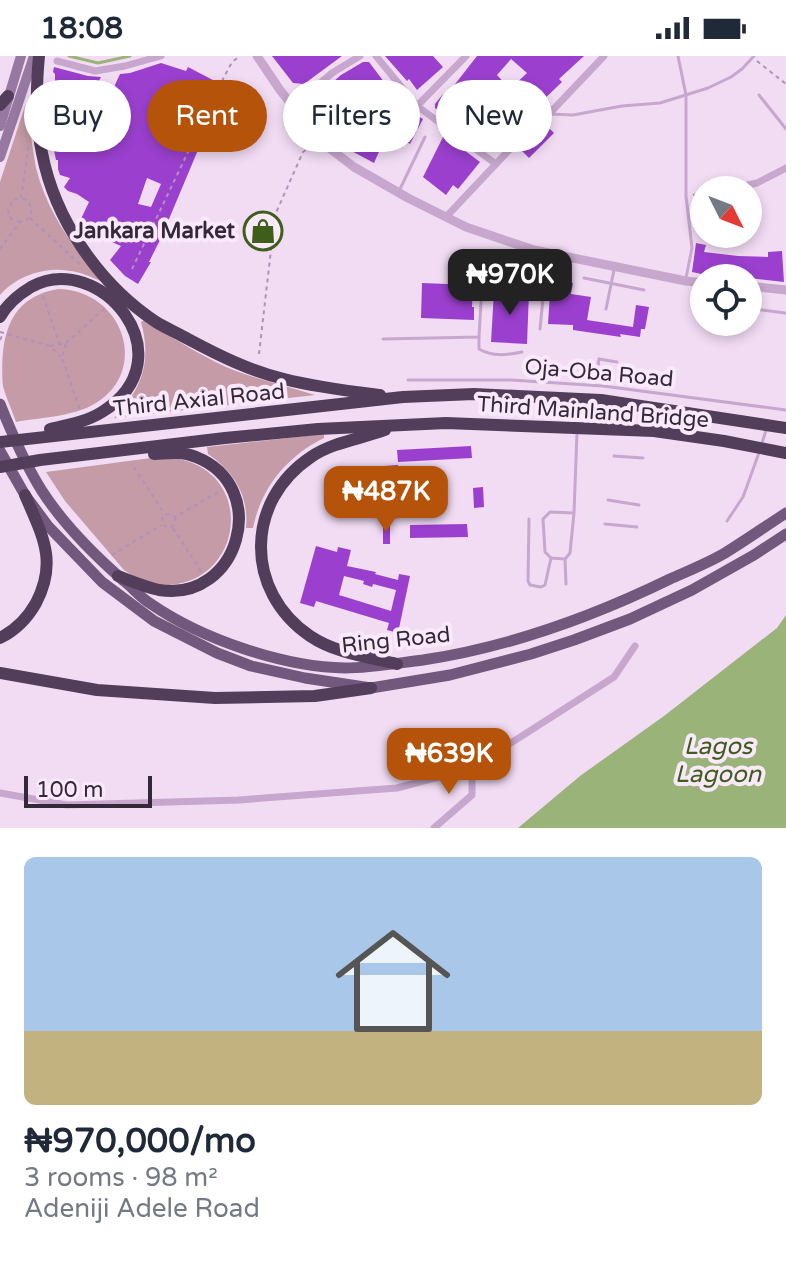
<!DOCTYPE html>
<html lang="en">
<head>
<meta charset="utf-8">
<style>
	body { margin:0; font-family:"Varela Round",sans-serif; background:#f6f6f7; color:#1f2937; height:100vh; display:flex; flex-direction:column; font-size:30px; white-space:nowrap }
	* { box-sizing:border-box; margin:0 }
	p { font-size:26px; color:#747a83 }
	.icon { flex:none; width:44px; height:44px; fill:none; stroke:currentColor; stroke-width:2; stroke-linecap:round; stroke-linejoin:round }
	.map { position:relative; height:772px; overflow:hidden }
	.details { display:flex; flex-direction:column; background:#fff; flex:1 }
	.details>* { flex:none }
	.banner { position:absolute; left:24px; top:24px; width:738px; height:72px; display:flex; gap:16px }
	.needle { width:52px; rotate:132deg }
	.tools { position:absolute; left:690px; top:120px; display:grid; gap:16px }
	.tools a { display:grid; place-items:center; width:72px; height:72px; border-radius:50%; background:#fff; box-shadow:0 4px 12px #0003; font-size:40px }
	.scale { position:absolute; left:24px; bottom:20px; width:128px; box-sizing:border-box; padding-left:8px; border:4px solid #342839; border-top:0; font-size:22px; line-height:28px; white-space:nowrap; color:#342839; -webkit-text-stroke:6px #fae9fb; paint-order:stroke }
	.price { position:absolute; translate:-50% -68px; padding:0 18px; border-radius:16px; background:#b45309; color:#fff; font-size:26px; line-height:52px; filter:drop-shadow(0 2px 4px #0008) }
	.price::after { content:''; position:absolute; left:50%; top:48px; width:24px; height:18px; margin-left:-12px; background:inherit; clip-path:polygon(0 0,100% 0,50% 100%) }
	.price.current { background:#222; color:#fff }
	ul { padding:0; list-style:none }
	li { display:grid; align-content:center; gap:16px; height:424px; padding:0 24px }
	li span { display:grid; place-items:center; height:248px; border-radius:12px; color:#555 }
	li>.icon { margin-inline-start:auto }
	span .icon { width:144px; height:144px; fill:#fffc; stroke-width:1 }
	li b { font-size:34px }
	.chip { padding:0 28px; border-radius:36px; background:#fff; box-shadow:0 4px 12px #0003; font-size:28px; line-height:72px }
	.chip.current { background:#b45309; color:#fff }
	.status { display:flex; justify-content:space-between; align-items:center; height:56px; padding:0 40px; background:#fff; direction:ltr }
	.status svg { height:22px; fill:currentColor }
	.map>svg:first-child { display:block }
</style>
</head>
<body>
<div class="status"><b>18:08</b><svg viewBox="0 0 49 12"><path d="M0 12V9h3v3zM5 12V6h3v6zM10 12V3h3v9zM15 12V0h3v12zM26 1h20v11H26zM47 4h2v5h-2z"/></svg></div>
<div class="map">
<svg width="786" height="772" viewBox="0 0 786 772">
	<rect width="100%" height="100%" fill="#f2dcf4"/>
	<g fill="#c49ba6">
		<path d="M25 50 28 51C30 71 32 92 36 112 47 156 73 191 101 225 91 221 81 216 70 215 46 210 16 220 0 239V126Z"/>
		<path d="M58 233C122 234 151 313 96 347 73 361 42 361 16 366 12 354 6 342 3 330 0 283 7 242 58 233Z"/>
		<path d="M145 264C171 281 198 298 226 311 255 323 286 330 315 339L114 362C142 333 152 306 141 266Z"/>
		<path d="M324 378V382C287 400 261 432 253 472H246C249 439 234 416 208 398L207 391Z"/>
		<path d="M151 402C163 402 175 401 187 405 255 427 240 524 170 529 154 530 138 524 124 514L65 445 46 416Z"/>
	</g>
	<path fill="#9ab379" d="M786 559V772H518L580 720 664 660 777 572Z"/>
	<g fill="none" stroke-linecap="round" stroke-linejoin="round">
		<path stroke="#9ab379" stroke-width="3" d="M69 0 98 7 130 0"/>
	</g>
	<g fill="#9b40ce" fill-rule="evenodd">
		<path d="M272 0H342L304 28 293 27Z"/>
		<path d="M385 0H433L443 11 417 34 409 23 407 25Z"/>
		<path d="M477 0H584L559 23 562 26 538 49 530 41 508 62 482 35 459 65 455 61 452 65 435 52V48L443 38 445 41ZM511 3 527 17 510 33 497 19Z"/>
		<path d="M363 6H369L397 43V46L374 65 390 71 374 107 344 91 355 80 337 58 343 53 326 32 341 19Z"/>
		<path d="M161 7 186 15 188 11 230 33 198 94 161 182 149 206H151L138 228 125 220 110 204 121 190 89 176 91 172 79 167 89 146 77 138 68 135 64 131 70 122 60 119 58 113V104H56L50 75 48 45 55 26V18L53 16 54 11 88 20 101 21 99 25 114 31 120 18 130 17ZM147 122 161 128 151 151 138 148Z"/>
		<path d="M402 51 423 63 410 88 388 76Z"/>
		<path d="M546 69 554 77 529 102 520 93Z"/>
		<path d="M444 79 480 106 458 133 453 129 446 139 423 121Z"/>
		<path d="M696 187 706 189 704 196 738 200 768 201V196L782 195 784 226 740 221 721 222 692 216Z"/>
		<path d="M551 222 567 224V226L573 227 571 238 591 241 587 264 633 271 636 249 649 251 645 273H641L640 281 620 278 621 281 573 274V269L548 268Z"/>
		<path d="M422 227 473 229 472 251H474V264L421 262Z"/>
		<path d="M494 235 529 236 527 288 491 286Z"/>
		<path d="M471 390 472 402 398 406 397 394Z"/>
		<path d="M398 409 400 462 386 463 384 410Z"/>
		<path d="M483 431 484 451 474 452 473 432Z"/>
		<path d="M467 468 468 481 410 482V469Z"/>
		<rect x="383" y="469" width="7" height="19"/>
		<path d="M316 490 337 496 338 491 351 494 347 510 376 516 375 518 398 524 399 518 410 520 398 577 387 574 389 567 316 545 314 551 300 547ZM344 520 364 525 363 528 372 531 373 528 396 534 391 555 339 539Z"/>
	</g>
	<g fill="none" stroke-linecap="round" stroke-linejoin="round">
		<g stroke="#b291b9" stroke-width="2" stroke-dasharray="4 4" stroke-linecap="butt">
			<path d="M757 5 786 28"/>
			<path d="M693 139 704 137"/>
			<path d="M21 142 29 87"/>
			<path d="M30 162 82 210"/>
			<path d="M0 193 20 166 30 162C33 153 31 145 21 142L13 144 8 154 11 163 20 166"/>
			<path d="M132 213 223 23 232 6 240 0"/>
			<path d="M43 240 59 287"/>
			<path d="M0 276 50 290 61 301"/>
			<path d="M0 284 3 278"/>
			<path d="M66 288 62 302 80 354"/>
			<path d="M50 290 66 287 105 252"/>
			<path d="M259 298 275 159 303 96 312 90"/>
			<path d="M134 411 164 457"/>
			<path d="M175 461V466L172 471H167L163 469 162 463 165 459 170 458 175 461 222 434"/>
			<path d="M173 472 202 517"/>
			<path d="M112 499 161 469"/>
		</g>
		<g stroke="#c7a7cd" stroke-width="3">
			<path d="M678 0 686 39V140L692 192 686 222"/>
			<path d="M759 39 786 73"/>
			<path d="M549 58 573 59 622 50 660 47 708 32 731 21 742 13 754 0"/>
			<path d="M400 133 425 81"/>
			<path d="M584 222 644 234"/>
			<path d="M748 252 785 257"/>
			<path d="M606 253 614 214"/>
			<path d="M540 273 547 201"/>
			<path d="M479 281V293C493 301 507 299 522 296"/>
			<path d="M383 283 479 281 481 246"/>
			<path d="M408 324H511L603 330 786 354"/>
			<path d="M595 329 599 303 617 306"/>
			<path d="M577 369 578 348"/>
			<path d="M762 387 767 371"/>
			<path d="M614 400 643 402"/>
			<path d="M608 444 639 449"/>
			<path d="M574 457 550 456 543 463 545 496 551 502 565 503 570 497 574 457 577 376"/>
			<path d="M529 463 528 525 530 529 541 531 545 529 551 502"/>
			<path d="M727 465 743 441 760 394"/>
			<path d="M605 468 637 471"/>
			<path d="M565 503 566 528"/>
		</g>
		<g stroke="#c7a7cd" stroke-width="7">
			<path d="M376 0 417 50 496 108"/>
			<path d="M57 5 95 15 125 10 161 0"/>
			<path d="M417 50 466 0"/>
			<path d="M293 51 332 17 360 0"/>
			<path d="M734 132 757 127 786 112"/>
			<path d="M446 161 511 92 549 58 604 0"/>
			<path d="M0 737 67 749 239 744 397 732 472 712 614 621 635 590"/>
			<path d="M434 772 472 739V712"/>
		</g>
		<g stroke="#c7a7cd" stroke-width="9">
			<path d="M257 0 280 34 320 85 354 111 408 142 466 171 534 194 686 225 704 227"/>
			<path d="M748 230 786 234"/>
		</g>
		<g stroke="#9778a1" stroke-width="10">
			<path d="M0 70 21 0"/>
			<path d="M0 101 34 0"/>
		</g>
		<g stroke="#72587c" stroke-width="11">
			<path d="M0 348C12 378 25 408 42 435 64 469 93 498 124 525 133 532 141 542 151 548 202 583 283 611 345 612 371 612 398 607 423 604 510 591 592 561 670 523 688 515 708 507 725 497 746 484 766 470 786 457"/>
			<path d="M0 395 25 439 48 470 102 526 154 565 217 597 251 610 305 622 371 632 450 619 531 598 574 584 630 563 692 534 754 499 786 478"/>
		</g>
		<g stroke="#523e5b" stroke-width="12">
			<path d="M39 0C36 32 35 65 42 97 55 164 99 228 156 266 166 272 177 277 188 283 218 299 250 315 284 323 315 331 348 335 380 339"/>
			<path d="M0 49 8 40"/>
			<path d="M0 261C7 248 18 239 31 231 99 193 190 301 102 356 86 366 68 369 50 373"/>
			<path d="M385 374C361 383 333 386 311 401 245 445 244 535 310 580 335 597 368 601 397 608"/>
			<path d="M0 386 403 341 474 338 601 344 786 372"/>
			<path d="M0 411 40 404 225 382 318 373 446 367 654 375 724 385 786 397"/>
			<path d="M118 520C131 525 145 531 159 534 239 547 272 431 196 401 183 395 167 397 154 398"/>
			<path d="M0 582C16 574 27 563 36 547 58 505 42 479 25 439"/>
			<path d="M0 617 97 634 215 642 315 640 371 632"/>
		</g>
	</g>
	<defs>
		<g id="shop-ring" transform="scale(2)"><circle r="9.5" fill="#fae9fb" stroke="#3f5e1a" stroke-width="1.5"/><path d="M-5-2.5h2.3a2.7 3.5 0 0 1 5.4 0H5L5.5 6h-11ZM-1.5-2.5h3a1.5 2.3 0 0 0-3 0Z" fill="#3f5e1a"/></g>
	</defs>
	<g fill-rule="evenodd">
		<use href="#shop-ring" x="263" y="175"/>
	</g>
	<g text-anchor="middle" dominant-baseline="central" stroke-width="8" stroke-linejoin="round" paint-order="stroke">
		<g font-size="22" font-weight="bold" fill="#342839" stroke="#fae9fb" text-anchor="end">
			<text x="235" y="175">Jankara Market</text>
		</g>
		<g font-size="22" fill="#342839" stroke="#fae9fb">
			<text transform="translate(599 317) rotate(5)">Oja-Oba Road</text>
			<text transform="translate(199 344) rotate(-6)">Third Axial Road</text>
			<text transform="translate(593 356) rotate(4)">Third Mainland Bridge</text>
			<text transform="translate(396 584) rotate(-6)">Ring Road</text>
		</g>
		<g font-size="24" font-style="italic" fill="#3f5e1a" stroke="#fae9fb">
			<text x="718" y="690">Lagos<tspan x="718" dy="28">Lagoon</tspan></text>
		</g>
	</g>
</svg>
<div class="tools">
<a><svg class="needle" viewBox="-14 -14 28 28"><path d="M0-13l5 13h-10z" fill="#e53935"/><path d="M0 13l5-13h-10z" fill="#747a83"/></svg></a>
<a><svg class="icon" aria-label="locate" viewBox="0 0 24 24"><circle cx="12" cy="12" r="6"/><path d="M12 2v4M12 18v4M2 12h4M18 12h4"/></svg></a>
</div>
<div class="scale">100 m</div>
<b class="price current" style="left:510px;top:261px">₦970K</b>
<b class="price" style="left:386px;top:478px">₦487K</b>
<b class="price" style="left:449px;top:740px">₦639K</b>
<div class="banner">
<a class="chip">Buy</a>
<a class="chip current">Rent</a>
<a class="chip">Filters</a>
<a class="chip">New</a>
</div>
</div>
<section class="details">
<ul>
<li><span style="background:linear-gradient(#a9c7e8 70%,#c2b280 0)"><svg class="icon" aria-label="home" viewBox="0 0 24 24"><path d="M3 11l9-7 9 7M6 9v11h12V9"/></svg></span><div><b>₦970,000/mo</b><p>3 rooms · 98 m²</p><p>Adeniji Adele Road</p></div></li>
</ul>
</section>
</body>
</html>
